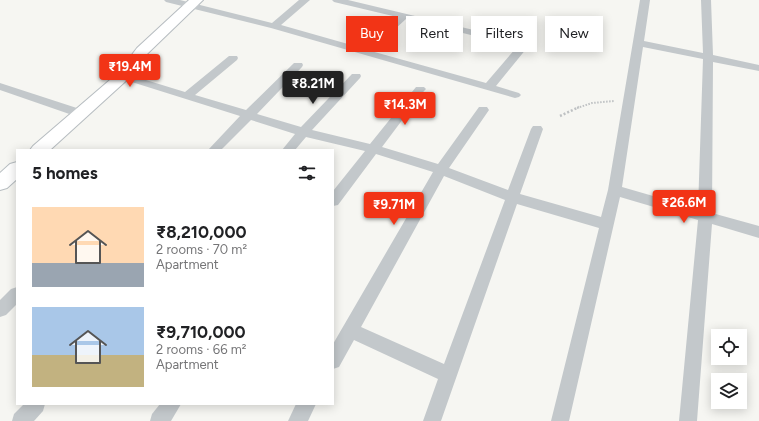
<!DOCTYPE html>
<html lang="en">
<head>
<meta charset="utf-8">
<style>
	body { margin:0; font-family:Figtree,sans-serif; background:#f6f6f6; color:#202124; height:100vh; display:flex; flex-direction:column; font-size:15px; white-space:nowrap }
	* { box-sizing:border-box; margin:0 }
	p { font-size:13px; color:#757577 }
	.icon { flex:none; width:22px; height:22px; fill:none; stroke:currentColor; stroke-width:2; stroke-linecap:round; stroke-linejoin:round }
	.map { position:relative; flex:1; overflow:hidden }
	.details { position:absolute; left:16px; top:149px; width:318px; height:256px; display:flex; flex-direction:column; background:#fff; border-radius:0px; box-shadow:0 2px 10px #0003 }
	.details>* { flex:none }
	.guide { position:absolute; left:346px; top:16px; width:353px; height:36px; display:flex; gap:8px }
	.controls { position:absolute; left:711px; top:329px; display:grid; gap:8px }
	.controls a { display:grid; place-items:center; width:36px; height:36px; border-radius:0px; background:#fff; box-shadow:0 2px 10px #0003; font-size:20px }
	.price { position:absolute; translate:-50% -34px; padding:0 9px; border-radius:4px; background:#f23416; color:#fff; font-size:13px; line-height:26px; filter:drop-shadow(0 1px 2px #0008) }
	.price::after { content:''; position:absolute; left:50%; top:24px; width:12px; height:9px; margin-left:-6px; background:inherit; clip-path:polygon(0 0,100% 0,50% 100%) }
	.price.selected { background:#222; color:#fff }
	ul { padding:0; list-style:none }
	li { display:flex; align-items:center; gap:12px; height:100px; padding:0 16px }
	li span { display:grid; place-items:center; flex:none; width:112px; height:80px; border-radius:0px; color:#555 }
	li>.icon { margin-inline-start:auto }
	span .icon { width:48px; height:48px; fill:#fffc; stroke-width:1 }
	li b { font-size:17px }
	h2 { display:flex; justify-content:space-between; align-items:center; height:48px; padding:0 16px; font-size:17px }
	.tag { padding:0 14px; border-radius:0px; background:#fff; box-shadow:0 2px 10px #0003; font-size:14px; line-height:36px }
	.tag.selected { background:#f23416; color:#fff }
	.map>svg:first-child { display:block }
</style>
</head>
<body>
<div class="map">
<svg width="759" height="421" viewBox="0 0 759 421">
	<rect width="100%" height="100%" fill="#f6f6f2"/>
	<g fill="none" stroke-linecap="round" stroke-linejoin="round">
		<g stroke="#b7bdc1" stroke-width="2">
			<g id="secondary">
				<path d="M189 0H203L147 54 128 79 50 150H30L33 146 118 73 137 48Z"/>
				<path d="M17 162V179L7 188 0 190V173L10 164Z"/>
			</g>
		</g>
		<path stroke="#bec1c3" stroke-width="2" stroke-dasharray="1.5 1.5" stroke-linecap="butt" d="M577 108 592 103 614 101"/>
		<path stroke="#bec1c3" stroke-width="2.5" stroke-dasharray="2 2" stroke-linecap="butt" d="M560 116 579 107"/>
		<g fill="#c3c8cb" fill-rule="evenodd">
			<path d="M164 0H180L272 23 299 0H310L281 25 362 48 397 17 334 2 332 0H348L482 32 484 34 482 36 479 37 406 19 371 51 486 83 522 41H530L531 43 496 86 519 93 521 95 519 97 515 98 271 28 166 2Z"/>
			<path d="M640 0H650L644 41 703 53 701 0H711L713 55 759 65V71L713 62 712 213 759 226V238L712 224 697 421H679L698 220 620 197 569 421H551L599 228 517 204 441 421H423L438 379 354 340 339 367 333 369V344L433 172 376 154 338 205 333 206V191L365 151 306 137 295 150H282L295 134 251 120 221 150H208L240 116 119 78 118 76 123 73 185 92 229 56H237L238 58 237 60 195 95 246 110 294 63H302L303 65 302 67 257 114 301 127 352 74H360L361 76 360 78 312 130 370 144 416 87H424L426 89 424 91 382 147 438 164 479 107H487L489 110 449 168 508 190 531 129 533 126H541L543 129 520 194 601 217 608 190ZM643 47 703 59 698 209 622 187ZM444 176 505 200 444 364 361 327Z"/>
			<path d="M0 83 86 111 88 114 86 117H78L0 90Z"/>
			<path d="M17 287V304L6 315 0 317V300L11 289Z"/>
			<path d="M24 404H45L43 411 34 421H12L14 414Z"/>
			<path d="M160 404H181L171 421H150L152 414Z"/>
			<path d="M296 404H316L308 421H288Z"/>
		</g>
		<use href="#secondary" fill="#fff" fill-rule="evenodd"/>
	</g>
</svg>
<div class="controls">
<a><svg class="icon" aria-label="locate" viewBox="0 0 24 24"><circle cx="12" cy="12" r="6"/><path d="M12 2v4M12 18v4M2 12h4M18 12h4"/></svg></a>
<a><svg class="icon" aria-label="layers" viewBox="0 0 24 24"><path d="M12 4l9 5-9 5-9-5zM3 14l9 5 9-5"/></svg></a>
</div>
<b class="price" style="left:130px;top:88px">₹19.4M</b>
<b class="price selected" style="left:313px;top:105px">₹8.21M</b>
<b class="price" style="left:405px;top:126px">₹14.3M</b>
<b class="price" style="left:684px;top:224px">₹26.6M</b>
<b class="price" style="left:394px;top:226px">₹9.71M</b>
<div class="guide">
<a class="tag selected">Buy</a>
<a class="tag">Rent</a>
<a class="tag">Filters</a>
<a class="tag">New</a>
</div>
<section class="details">
<h2>5 homes<svg class="icon" aria-label="filters" viewBox="0 0 24 24"><path d="M4 7h16M4 17h16"/><circle cx="9" cy="7" r="2"/><circle cx="15" cy="17" r="2"/></svg></h2>
<ul>
<li><span style="background:linear-gradient(#ffd9b3 70%,#9aa5b1 0)"><svg class="icon" aria-label="home" viewBox="0 0 24 24"><path d="M3 11l9-7 9 7M6 9v11h12V9"/></svg></span><div><b>₹8,210,000</b><p>2 rooms · 70 m²</p><p>Apartment</p></div></li>
<li><span style="background:linear-gradient(#a9c7e8 60%,#c2b280 0)"><svg class="icon" aria-label="home" viewBox="0 0 24 24"><path d="M3 11l9-7 9 7M6 9v11h12V9"/></svg></span><div><b>₹9,710,000</b><p>2 rooms · 66 m²</p><p>Apartment</p></div></li>
</ul>
</section>
</div>
</body>
</html>
